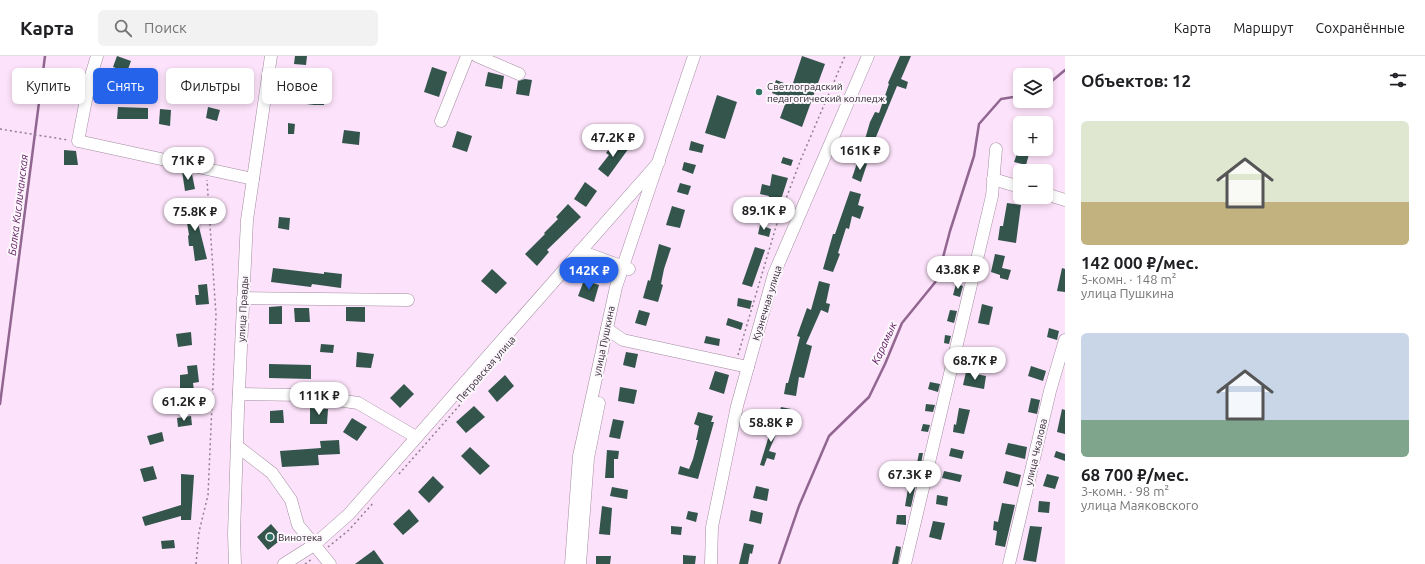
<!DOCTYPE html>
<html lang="ru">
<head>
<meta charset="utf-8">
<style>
	body { margin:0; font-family:Ubuntu,sans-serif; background:#f2f2f2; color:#202124; height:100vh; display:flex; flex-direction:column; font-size:15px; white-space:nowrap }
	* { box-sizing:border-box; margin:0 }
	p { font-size:13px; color:#757577 }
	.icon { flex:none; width:22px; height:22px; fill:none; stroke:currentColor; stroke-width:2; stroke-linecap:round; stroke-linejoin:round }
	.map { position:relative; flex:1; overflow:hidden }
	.panel { display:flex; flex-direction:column; background:#fff; width:360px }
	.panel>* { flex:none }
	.top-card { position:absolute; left:12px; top:12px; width:380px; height:36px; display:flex; gap:8px }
	.buttons { position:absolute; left:1013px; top:12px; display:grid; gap:8px }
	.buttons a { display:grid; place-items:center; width:40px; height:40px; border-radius:6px; background:#fff; box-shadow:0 2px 6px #0003; font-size:20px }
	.price { position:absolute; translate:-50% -34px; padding:0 9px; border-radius:14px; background:#fff; color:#222; font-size:13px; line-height:26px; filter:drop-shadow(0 1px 2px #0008) }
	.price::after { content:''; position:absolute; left:50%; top:24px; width:12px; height:9px; margin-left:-6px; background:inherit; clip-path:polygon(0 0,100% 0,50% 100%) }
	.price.active { background:#2563eb; color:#fff }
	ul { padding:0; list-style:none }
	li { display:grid; align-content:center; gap:8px; height:212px; padding:0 16px }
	li span { display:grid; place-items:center; height:124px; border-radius:6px; color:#555 }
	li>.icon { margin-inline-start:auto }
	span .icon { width:72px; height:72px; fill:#fffc; stroke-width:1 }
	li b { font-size:17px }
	h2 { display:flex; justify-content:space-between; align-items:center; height:48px; padding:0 16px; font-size:17px }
	.pill { padding:0 14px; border-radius:6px; background:#fff; box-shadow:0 2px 6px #0003; font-size:14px; line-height:36px }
	.pill.active { background:#2563eb; color:#fff }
	header { display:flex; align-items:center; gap:24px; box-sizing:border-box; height:56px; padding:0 20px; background:#fff; border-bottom:1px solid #e0e0e0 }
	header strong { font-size:19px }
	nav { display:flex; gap:22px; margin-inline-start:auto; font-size:14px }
	.search { width:280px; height:36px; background:#f2f2f2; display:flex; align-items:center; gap:10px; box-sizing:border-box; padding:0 14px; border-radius:6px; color:#757577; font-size:15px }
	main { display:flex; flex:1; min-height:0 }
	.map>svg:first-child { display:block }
</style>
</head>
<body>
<header>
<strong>Карта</strong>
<div class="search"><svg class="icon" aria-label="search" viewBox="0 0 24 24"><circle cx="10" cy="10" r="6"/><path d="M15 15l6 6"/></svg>Поиск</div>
<nav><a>Карта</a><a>Маршрут</a><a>Сохранённые</a></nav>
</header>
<main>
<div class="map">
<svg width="1065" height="508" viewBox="0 0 1065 508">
	<rect width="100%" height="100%" fill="#fce2fa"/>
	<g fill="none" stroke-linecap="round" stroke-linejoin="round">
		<g stroke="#916690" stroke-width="2.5">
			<path d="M1046 30 1065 14"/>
			<path d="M0 348 45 0"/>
			<path d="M779 508 799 450 829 380 869 341 885 308 902 267 937 224 950 175 974 100 979 68 1001 43 1020 40"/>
		</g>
	</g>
	<g fill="#33554c">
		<path d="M117 0 131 5 127 16 113 11Z"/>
		<path d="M295 0H307L306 9 294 8Z"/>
		<path d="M802 0 825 8 802 71 780 62 787 43 772 37 776 24 792 30Z"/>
		<path d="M900 0H911L901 23 908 26 906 33 897 30 871 93 863 90 870 66 875 56 879 57 889 28 888 27Z"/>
		<path d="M432 11 447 16 439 41 424 36Z"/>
		<path d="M488 16 504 20 502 33 485 30Z"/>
		<path d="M525 23 532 24 529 40 516 38 518 25Z"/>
		<path d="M215 26 226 29 223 38 212 35Z"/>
		<path d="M293 34 325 40 324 49H314L291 46Z"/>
		<path d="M717 39 737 46 725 83 705 77Z"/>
		<path d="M118 51 148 52V63H117Z"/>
		<path d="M208 51 220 54 217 65 206 62Z"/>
		<path d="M160 53 171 54 170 70 159 68Z"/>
		<path d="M288 67 295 68 294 78H288Z"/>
		<path d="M344 74 360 76 359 89 342 87Z"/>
		<path d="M457 75 472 80 467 96 452 91Z"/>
		<path d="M617 83 629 92 608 121 598 113 609 99 606 97Z"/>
		<path d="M691 85 704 89 702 97 689 94Z"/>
		<path d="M64 94 76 95 78 109H64Z"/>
		<path d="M1018 95 1029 98 1026 109 1014 106Z"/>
		<path d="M783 101 793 104 791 110 781 107Z"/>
		<path d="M858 104 867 108 861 126 852 122Z"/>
		<path d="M684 106 696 109 693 118 682 114Z"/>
		<path d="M182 115 192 118 195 133 185 135Z"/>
		<path d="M772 118 788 122 777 156 766 153 769 140 760 138 762 128 770 130Z"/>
		<path d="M585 126 597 135 586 151 574 143Z"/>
		<path d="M680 127 691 130 688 139 677 136Z"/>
		<path d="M850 135 861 138 858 149 864 151 860 163 852 160 849 173 846 172 838 197 840 198 833 216 823 213 833 178H835Z"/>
		<path d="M197 147 199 159H196L207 203 195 205 193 190H189L188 180 189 179 184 149Z"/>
		<path d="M1007 147 1021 149 1016 187 998 184 1000 170H1003Z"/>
		<path d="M568 148 581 161 547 194 549 196 537 210 525 198 545 178 544 177 558 163 556 161Z"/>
		<path d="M672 150 685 154 680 172 666 169Z"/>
		<path d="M279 161 290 162 289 174 278 172Z"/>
		<path d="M760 169 771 173 769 181 758 178Z"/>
		<path d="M659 188 671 192 664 213 661 228 663 229 658 246 643 242 648 224 650 225Z"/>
		<path d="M755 191 765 194 752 231 742 228Z"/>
		<path d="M995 198 1005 200 1002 212 1011 214 1008 224 1000 222V219L991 216Z"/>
		<path d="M962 205 968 207 966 216 959 214Z"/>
		<path d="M273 212 324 218V216L342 218 341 232 312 228 311 231 271 226Z"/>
		<path d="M1062 212 1065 213V236L1057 235Z"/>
		<path d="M492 213 507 227 496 238 481 225Z"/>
		<path d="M584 224 599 229 594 246 578 240Z"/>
		<path d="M819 225 830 228 826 247 830 248 828 257 821 254 806 288 812 290 804 322 799 321 796 340 784 338 786 327H788L800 281 797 280 807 252 811 254Z"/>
		<path d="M207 228 209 248 196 249 195 239H199L198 229Z"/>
		<path d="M956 228 963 230 960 241 953 239Z"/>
		<path d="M738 242 752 245 750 253 737 250Z"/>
		<path d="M982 248 993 251 989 269 978 267Z"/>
		<path d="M282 250V268H269V251Z"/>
		<path d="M346 251H365V266L346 265Z"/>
		<path d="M294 252H309L310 266H295Z"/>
		<path d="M639 254 650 257 646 270 635 267Z"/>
		<path d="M950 254 957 255 954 267 947 265Z"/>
		<path d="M728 262 743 267 741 274 726 269Z"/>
		<path d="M1049 272 1059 275 1057 284 1047 281Z"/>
		<path d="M191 276 192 289 178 291 176 278Z"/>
		<path d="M945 279 951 280 949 288 944 287Z"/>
		<path d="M706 280 720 283 719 290 704 287Z"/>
		<path d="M321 288 334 289 333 297 320 296Z"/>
		<path d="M357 296 374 298 371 312 356 311Z"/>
		<path d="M626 296 638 298 635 312 623 309Z"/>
		<path d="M971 296 981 298 980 306 969 303Z"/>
		<path d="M269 308 311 309V323L269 322Z"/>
		<path d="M197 309 199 326 193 327 195 342 180 344V319L188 318 187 310Z"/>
		<path d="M1031 310 1046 315 1043 325 1028 320Z"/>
		<path d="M715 315 729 319 724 338 709 333Z"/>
		<path d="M966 316 986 320 984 333 963 329Z"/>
		<path d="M505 319 514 330 497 346 488 335Z"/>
		<path d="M930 326 940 328 938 336 928 333Z"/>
		<path d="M404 328 414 338 400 352 390 342Z"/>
		<path d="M620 331 637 334 634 348 618 345Z"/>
		<path d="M1031 342 1040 344 1037 358 1028 356Z"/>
		<path d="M926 348 935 349 933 356 925 355Z"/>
		<path d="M474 350 485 361 466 377 456 366Z"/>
		<path d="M781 351 791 353 789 362 779 360Z"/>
		<path d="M310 352 328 353 327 368H310Z"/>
		<path d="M959 352 970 354 964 378 953 376 954 368 956 369Z"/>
		<path d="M1062 353 1065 354V378L1057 376Z"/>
		<path d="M283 354 284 367H270V355Z"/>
		<path d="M698 356 713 360 711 366H714L698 423 678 418 680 410 689 413 693 403 698 384H696L699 370 694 368Z"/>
		<path d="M191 360 192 369 178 371 177 362Z"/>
		<path d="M352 362 367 371 357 385 343 376Z"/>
		<path d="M613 363 624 365 620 383 609 381Z"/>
		<path d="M773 366 783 367 780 377 777 376 769 395 776 397 774 404 767 402 764 410 760 409Z"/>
		<path d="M923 368 930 369 928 376 921 375Z"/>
		<path d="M162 376 164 385 150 389 147 380Z"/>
		<path d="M339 384 340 398 318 399 319 409 282 411 280 395 321 392 320 385Z"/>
		<path d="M1008 387 1027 391 1025 403 1005 398Z"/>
		<path d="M470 391 490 410 480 419 461 400Z"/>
		<path d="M951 392 964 395 962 403 949 400Z"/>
		<path d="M607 394 619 395 618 403H614V422H605Z"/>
		<path d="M1056 395 1065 398V405L1054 401Z"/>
		<path d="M919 397H923L921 408 917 407Z"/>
		<path d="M153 410 157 423 144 426 140 413Z"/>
		<path d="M944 415 962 419 960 426 942 422Z"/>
		<path d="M1006 415 1021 419 1018 431 1003 427Z"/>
		<path d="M181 418 194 419 191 464H181V460L145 470 142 461 181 449Z"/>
		<path d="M1047 418 1059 421 1055 433 1043 430Z"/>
		<path d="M433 420 444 431 429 447 418 436Z"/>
		<path d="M909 427 916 428 911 451 905 450Z"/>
		<path d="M756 430 769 433 767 445 753 442Z"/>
		<path d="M612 431 628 434 627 443 610 440Z"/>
		<path d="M937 439 948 441 947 450 936 448Z"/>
		<path d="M1039 445 1050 446 1049 457 1038 456Z"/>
		<path d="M1002 447 1015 449 1005 491 995 489 997 475 993 474 994 465 998 466Z"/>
		<path d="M602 450 612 452 610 479 599 478Z"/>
		<path d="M409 453 419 465 403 479 393 468Z"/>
		<path d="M751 454 763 457 761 468 749 465Z"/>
		<path d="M688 455 698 457 696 466 686 463Z"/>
		<path d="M897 459H906V469L896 468Z"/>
		<path d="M933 465 945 467 941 484 929 481Z"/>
		<path d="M271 468 283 482 268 494 257 481Z"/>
		<path d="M671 470 682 471 681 479 671 478Z"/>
		<path d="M1030 470 1042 471 1036 506 1023 504Z"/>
		<path d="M174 484 175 492 162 493 161 485Z"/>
		<path d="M744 487 754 489 752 498 750 497 748 508H739Z"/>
		<path d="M896 490 901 491 898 508H892Z"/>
		<path d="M374 494 384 508H355Z"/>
		<path d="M683 499 696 500 695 508H683Z"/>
		<path d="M596 500H611L610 508H596Z"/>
	</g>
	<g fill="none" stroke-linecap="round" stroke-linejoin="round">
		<g stroke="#a28ba1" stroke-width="13">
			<g id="minor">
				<path d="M97 0 90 23 78 85 253 123"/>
				<path d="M477 0 519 18"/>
				<path d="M441 65 467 0"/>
				<path d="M993 123 1020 131"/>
				<path d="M1046 138 1065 144"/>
				<path d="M580 195 629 213"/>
				<path d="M591 216 593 200"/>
				<path d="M243 242 408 244"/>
				<path d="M607 273 623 284 748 311"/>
				<path d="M239 338 303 339 358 347 416 381"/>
				<path d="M237 390 272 417 291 444 298 469 330 508"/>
				<path d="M235 508 234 478 238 355 247 164 271 0"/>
				<path d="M284 508 314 489 349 458 659 106"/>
				<path d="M571 508 579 400 616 231 694 0"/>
				<path d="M580 508 588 402 599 347"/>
				<path d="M711 508 712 471 737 350 774 218 868 0"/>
				<path d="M905 508 992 140 996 93"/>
				<path d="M1009 508 1050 335 1065 284"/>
			</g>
		</g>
		<g stroke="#907e8f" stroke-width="1.5" stroke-dasharray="2 3" stroke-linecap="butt">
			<path d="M0 73 68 84"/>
			<path d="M573 220 582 215"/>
			<path d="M599 223 608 226"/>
			<path d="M738 299 778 164 801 103 845 0"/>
			<path d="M399 418 510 292"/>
			<path d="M328 491 349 474 374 446"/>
			<path d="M196 508 199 476 208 439 216 259 207 124"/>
			<path d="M305 508 312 503"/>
		</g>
		<use href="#minor" stroke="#fff" stroke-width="12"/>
	</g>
	<g fill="#307263" stroke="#fcf7fc" stroke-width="1.5">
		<circle cx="759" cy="36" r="4"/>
		<circle cx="270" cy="481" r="4"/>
	</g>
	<g text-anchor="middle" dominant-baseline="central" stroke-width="4" stroke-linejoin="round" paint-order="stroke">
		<g font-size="10" fill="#312731" stroke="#fcf7fc" text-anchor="start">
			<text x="767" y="30">Светлоградский<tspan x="767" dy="12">педагогический колледж</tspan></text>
			<text x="278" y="481">Винотека</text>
		</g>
		<g font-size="10" fill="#312731" stroke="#fcf7fc">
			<text transform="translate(767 247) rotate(-73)">Кузнечная улица</text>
			<text transform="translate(243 253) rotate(-87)">улица Правды</text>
			<text transform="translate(604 285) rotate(-78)">улица Пушкина</text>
			<text transform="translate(486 313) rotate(-49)">Петровская улица</text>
			<text transform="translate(1036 396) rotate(-77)">улица Чкалова</text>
		</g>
		<g font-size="11" font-style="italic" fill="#5e195e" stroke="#fcf7fc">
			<text transform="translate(18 149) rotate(-83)">Балка Кисличанская</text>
			<text transform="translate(884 287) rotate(-65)">Карамык</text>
		</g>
	</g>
</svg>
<div class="buttons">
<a><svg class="icon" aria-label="layers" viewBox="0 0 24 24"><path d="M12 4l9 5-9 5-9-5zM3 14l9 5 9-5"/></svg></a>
<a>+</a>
<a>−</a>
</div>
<b class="price" style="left:613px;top:102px">47.2K ₽</b>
<b class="price" style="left:860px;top:115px">161K ₽</b>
<b class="price" style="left:188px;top:125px">71K ₽</b>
<b class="price" style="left:764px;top:175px">89.1K ₽</b>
<b class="price" style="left:195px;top:176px">75.8K ₽</b>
<b class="price" style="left:958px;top:234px">43.8K ₽</b>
<b class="price active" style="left:589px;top:235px">142K ₽</b>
<b class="price" style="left:975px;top:325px">68.7K ₽</b>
<b class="price" style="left:319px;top:360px">111K ₽</b>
<b class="price" style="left:184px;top:366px">61.2K ₽</b>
<b class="price" style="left:771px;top:387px">58.8K ₽</b>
<b class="price" style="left:910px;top:439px">67.3K ₽</b>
<div class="top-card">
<a class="pill">Купить</a>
<a class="pill active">Снять</a>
<a class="pill">Фильтры</a>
<a class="pill">Новое</a>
</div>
</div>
<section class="panel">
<h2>Объектов: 12<svg class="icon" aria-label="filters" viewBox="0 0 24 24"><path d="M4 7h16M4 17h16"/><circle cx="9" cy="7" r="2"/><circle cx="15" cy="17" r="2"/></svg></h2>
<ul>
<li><span style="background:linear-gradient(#dfe7d0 65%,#c2b280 0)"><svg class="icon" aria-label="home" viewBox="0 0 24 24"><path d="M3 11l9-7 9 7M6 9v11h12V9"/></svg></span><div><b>142 000 ₽/мес.</b><p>5-комн. · 148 m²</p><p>улица Пушкина</p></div></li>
<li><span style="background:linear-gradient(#c9d6e8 70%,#7fa58c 0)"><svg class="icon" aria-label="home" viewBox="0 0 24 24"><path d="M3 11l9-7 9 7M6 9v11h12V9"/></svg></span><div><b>68 700 ₽/мес.</b><p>3-комн. · 98 m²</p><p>улица Маяковского</p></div></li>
</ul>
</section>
</main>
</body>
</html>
